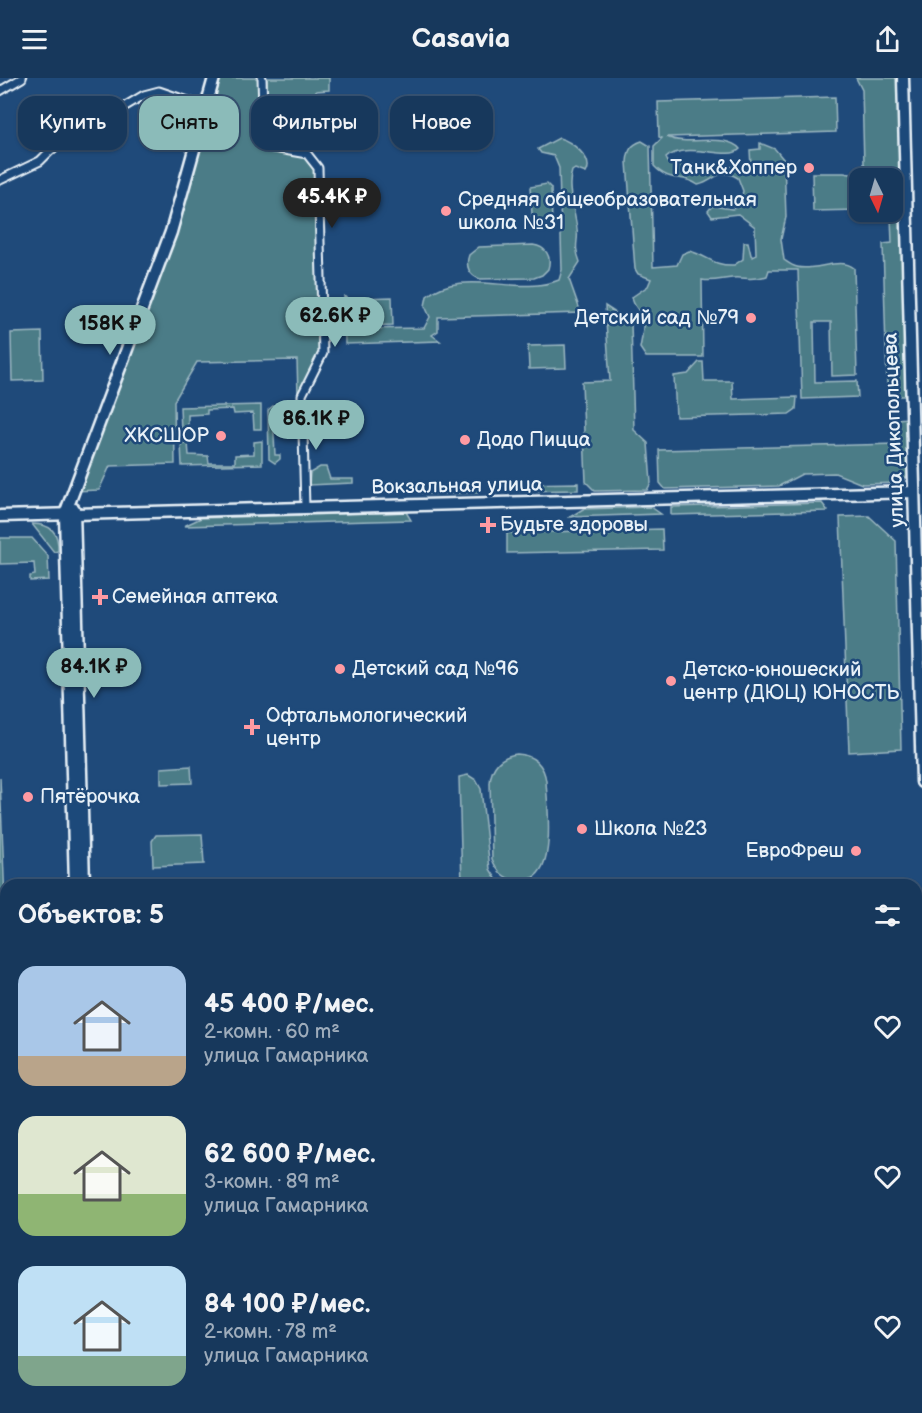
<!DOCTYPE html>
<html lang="ru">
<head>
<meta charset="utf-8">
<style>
	body { margin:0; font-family:"Balsamiq Sans",sans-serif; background:#203f62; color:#f1f3f6; height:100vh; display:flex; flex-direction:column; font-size:22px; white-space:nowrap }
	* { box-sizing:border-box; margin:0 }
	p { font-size:20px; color:#9eacbb }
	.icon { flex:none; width:33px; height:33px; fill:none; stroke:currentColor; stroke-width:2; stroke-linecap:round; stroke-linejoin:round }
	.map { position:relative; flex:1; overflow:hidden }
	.details { position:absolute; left:0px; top:801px; width:922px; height:534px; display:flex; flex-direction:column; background:#17385c; border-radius:18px 18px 0 0; box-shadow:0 2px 4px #0004,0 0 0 2px #365272 }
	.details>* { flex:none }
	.guide { position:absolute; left:18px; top:18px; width:600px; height:54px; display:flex; gap:12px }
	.needle { width:39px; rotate:175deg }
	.controls { position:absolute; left:849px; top:90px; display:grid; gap:12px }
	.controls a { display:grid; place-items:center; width:54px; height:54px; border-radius:12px; background:#17385c; box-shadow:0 2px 4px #0004,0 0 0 2px #365272; font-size:30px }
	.price { position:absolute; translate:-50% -51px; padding:0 14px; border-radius:21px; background:#8bbbb9; color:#111; font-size:20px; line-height:39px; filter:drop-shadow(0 2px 3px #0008) }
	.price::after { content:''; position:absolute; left:50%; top:36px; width:18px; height:14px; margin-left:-9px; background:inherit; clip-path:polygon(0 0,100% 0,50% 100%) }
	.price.active { background:#222; color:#fff }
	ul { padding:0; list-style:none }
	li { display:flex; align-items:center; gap:18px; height:150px; padding:0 18px }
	li span { display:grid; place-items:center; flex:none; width:168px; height:120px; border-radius:18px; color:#555 }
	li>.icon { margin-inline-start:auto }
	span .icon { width:72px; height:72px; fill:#fffc; stroke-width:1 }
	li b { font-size:26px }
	h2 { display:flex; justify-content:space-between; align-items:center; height:72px; padding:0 18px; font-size:26px }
	.pill { padding:0 21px; border-radius:18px; background:#17385c; box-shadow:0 2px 4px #0004,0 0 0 2px #365272; font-size:21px; line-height:54px }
	.pill.active { background:#8bbbb9; color:#111 }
	header { display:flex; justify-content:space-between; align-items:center; height:78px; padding:0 18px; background:#17385c; font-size:27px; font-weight:700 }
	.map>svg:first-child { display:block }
</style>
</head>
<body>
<header><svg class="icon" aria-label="menu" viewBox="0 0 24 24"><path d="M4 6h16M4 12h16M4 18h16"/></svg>Casavia<svg class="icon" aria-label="share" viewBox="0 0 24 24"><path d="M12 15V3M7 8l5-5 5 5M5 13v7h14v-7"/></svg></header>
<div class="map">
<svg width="922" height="1335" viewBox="0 0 922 1335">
	<rect width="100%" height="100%" fill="#1f4a7a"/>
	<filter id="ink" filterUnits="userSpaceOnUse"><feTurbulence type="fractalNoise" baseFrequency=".0167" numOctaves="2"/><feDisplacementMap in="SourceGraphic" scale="12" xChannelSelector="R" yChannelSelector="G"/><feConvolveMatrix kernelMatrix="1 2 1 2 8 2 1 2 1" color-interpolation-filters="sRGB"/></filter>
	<g filter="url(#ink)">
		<g fill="#4c7c87" stroke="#9ab6c0" stroke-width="1.5">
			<path d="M214 0H262L264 60 274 70 307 76 318 90 323 275 302 317H298L297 282 197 284 174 323 175 386 110 388 99 412 74 413 171 154Z"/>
			<path d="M267 0H329V12L316 13 317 60C302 66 285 72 270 62L267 54Z"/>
			<path d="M856 0H898L901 98 871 94 864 86 862 12Z"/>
			<path d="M835 19 836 54 667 59C687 69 726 54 740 71 729 84 686 62 666 80L668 84 674 87 717 86 746 92 751 89 750 72 760 71V65L775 71 784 82 786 139 781 161 784 182C787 184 792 188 797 189 815 194 840 178 854 190L857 297 832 298 831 244H814L815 304 857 303 858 319 802 321 798 192H769L767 198C752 203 746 199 732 200 721 201 713 204 702 202L703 279H646L640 270C642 260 644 250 643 240 642 233 633 230 632 219L648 208 651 201 638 196 635 191 627 84C628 73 630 67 642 63L650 68 653 189 677 187 682 176 689 173C707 177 712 188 734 187L743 181 744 164H748L751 177 753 179 756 176 755 149 738 136 712 139 708 133 712 128 732 131 739 129 743 113 738 100C718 88 716 103 698 107 681 95 671 106 654 88V68L662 60 659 59 658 24Z"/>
			<path d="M559 60C571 63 595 81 586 95L575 91 572 93C566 110 575 133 577 151 579 165 573 165 580 184L569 201 581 235 438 239V253L432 257 440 263 345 266 344 218 354 227 359 251 424 250 430 239 425 228 427 218C463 189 518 219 559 202L562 192 559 90 554 78 541 75 538 71Z"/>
			<path d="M812 95H844L875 100H860L859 132 813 133Z"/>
			<path d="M547 106 551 110 552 146 533 149 530 109Z"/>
			<path d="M891 139H902L907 318H896V308H887L883 166 892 165Z"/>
			<path d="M533 167C546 169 552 178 548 191L542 197 534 200 480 201C469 197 465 188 469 177L479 169Z"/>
			<path d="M392 219 393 247 362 248 361 220Z"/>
			<path d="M605 228 631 245 634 352 648 365 651 405 647 412 595 413 586 404 582 304 610 303Z"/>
			<path d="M42 254 43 302 12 303 11 255Z"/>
			<path d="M565 267 566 290 529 291 528 268Z"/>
			<path d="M699 284H703L704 303H732L733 321 797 319 796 331 789 336 676 339 674 298 688 296Z"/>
			<path d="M261 327V351H254L253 335 234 336 233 331 207 332V336L188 337V353H181L180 329Z"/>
			<path d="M273 328 278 330 279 336H273L275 377H280V381L275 385 269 381 268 332Z"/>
			<path d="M907 340 909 397 899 405 862 406 835 395 802 396 779 408 665 411 660 405 659 372 897 366V341Z"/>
			<path d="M262 363V386L182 388 181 365H188L189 377 208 378 209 385H235V377L254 376V364Z"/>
			<path d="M320 389H326L330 401H353V405L309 407 310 395Z"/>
			<path d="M578 405V412L516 413V406Z"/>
			<path d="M478 407V415L425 416 402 409Z"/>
			<path d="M822 425 828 433 671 437V429Z"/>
			<path d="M651 429 661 436 570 439 583 431Z"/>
			<path d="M406 434 411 442 184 448 201 440Z"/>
			<path d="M869 438 896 463 901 671 849 674 840 439Z"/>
			<path d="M32 446C51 446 59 454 58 473L54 474Z"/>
			<path d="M662 451 663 472 507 475V455Z"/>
			<path d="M0 460H32L48 478 49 502 30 503V498L35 497 34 485 0 486Z"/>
			<path d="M517 676C534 677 544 687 546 703 547 730 561 811 514 802 503 800 496 791 492 781L490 705C491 688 501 678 517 676Z"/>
			<path d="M191 688 192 705 161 706V690Z"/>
			<path d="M468 697 476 702 481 711 490 791 500 807H462L459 699Z"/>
			<path d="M0 700 6 848 0 849Z"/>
			<path d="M202 756 204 786 153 788 152 763 156 757Z"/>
			<path d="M0 1136 6 1146V1201L0 1205Z"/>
		</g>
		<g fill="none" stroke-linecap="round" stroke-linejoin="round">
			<g stroke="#e8f1f8" stroke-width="11">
				<g id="street">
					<path d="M262 0 264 60 273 70 307 76 318 90 323 275 302 317 305 430"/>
					<path d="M0 13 22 0"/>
					<path d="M0 102 40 83 51 72 144 17 159 13 206 29"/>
				</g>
			</g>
			<g stroke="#e8f1f8" stroke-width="15">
				<g id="secondary">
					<path d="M903 0 922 704"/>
					<path d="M74 431 84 807"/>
					<path d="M0 438 914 414"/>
					<path d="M75 807 65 436 171 154 214 0"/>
					<path d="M0 1109H6"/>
					<path d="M0 1120 6 1129"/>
					<path d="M916 1180H922"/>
				</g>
			</g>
			<use href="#street" stroke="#1f4a7a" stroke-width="7"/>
			<use href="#secondary" stroke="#1f4a7a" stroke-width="10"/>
		</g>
	</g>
	<g fill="#ff9aa2" stroke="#1f4a7a" stroke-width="2">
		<circle cx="809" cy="90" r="6"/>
		<circle cx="446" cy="133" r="6"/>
		<circle cx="751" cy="240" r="6"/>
		<circle cx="221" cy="358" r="6"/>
		<circle cx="465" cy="362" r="6"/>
		<path d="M485 438h6v6h6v6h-6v6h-6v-6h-6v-6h6z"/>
		<path d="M97 510h6v6h6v6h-6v6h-6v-6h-6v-6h6z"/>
		<circle cx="340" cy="591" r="6"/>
		<circle cx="671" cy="603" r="6"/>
		<path d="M249 640h6v6h6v6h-6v6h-6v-6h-6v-6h6z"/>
		<circle cx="28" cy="719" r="6"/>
		<circle cx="582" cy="751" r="6"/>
		<circle cx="856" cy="773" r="6"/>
	</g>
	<g text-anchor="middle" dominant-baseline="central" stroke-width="5" stroke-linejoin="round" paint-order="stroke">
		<g font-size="20" fill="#e8f1f8" stroke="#1f4a7a" text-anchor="start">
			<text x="797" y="90" text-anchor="end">Танк&amp;Хоппер</text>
			<text x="458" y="122">Средняя общеобразовательная<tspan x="458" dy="23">школа №31</tspan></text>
			<text x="739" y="240" text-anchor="end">Детский сад №79</text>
			<text x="209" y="358" text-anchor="end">ХКСШОР</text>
			<text x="477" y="362">Додо Пицца</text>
			<text x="500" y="447">Будьте здоровы</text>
			<text x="112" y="519">Семейная аптека</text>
			<text x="352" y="591">Детский сад №96</text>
			<text x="683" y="592">Детско-юношеский<tspan x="683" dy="23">центр (ДЮЦ) ЮНОСТЬ</tspan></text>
			<text x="266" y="638">Офтальмологический<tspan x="266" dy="23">центр</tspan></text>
			<text x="40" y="719">Пятёрочка</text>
			<text x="594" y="751">Школа №23</text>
			<text x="844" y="773" text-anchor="end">ЕвроФреш</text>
		</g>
		<g font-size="20" fill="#e8f1f8" stroke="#1f4a7a">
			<text transform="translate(894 352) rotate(-92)">улица Дикопольцева</text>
			<text transform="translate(457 408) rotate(-1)">Вокзальная улица</text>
		</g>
	</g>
</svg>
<div class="controls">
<a><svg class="needle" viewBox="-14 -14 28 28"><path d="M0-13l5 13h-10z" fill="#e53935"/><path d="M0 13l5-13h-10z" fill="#9eacbb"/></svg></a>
</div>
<b class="price active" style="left:332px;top:151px">45.4K ₽</b>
<b class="price" style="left:335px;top:270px">62.6K ₽</b>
<b class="price" style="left:110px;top:278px">158K ₽</b>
<b class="price" style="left:316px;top:373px">86.1K ₽</b>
<b class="price" style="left:94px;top:621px">84.1K ₽</b>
<div class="guide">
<a class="pill">Купить</a>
<a class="pill active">Снять</a>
<a class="pill">Фильтры</a>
<a class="pill">Новое</a>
</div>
<section class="details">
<h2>Объектов: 5<svg class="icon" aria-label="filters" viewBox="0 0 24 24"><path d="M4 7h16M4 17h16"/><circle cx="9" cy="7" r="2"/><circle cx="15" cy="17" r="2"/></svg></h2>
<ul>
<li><span style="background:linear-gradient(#a9c7e8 75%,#b9a48a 0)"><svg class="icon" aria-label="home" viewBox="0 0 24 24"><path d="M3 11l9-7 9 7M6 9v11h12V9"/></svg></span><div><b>45 400 ₽/мес.</b><p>2-комн. · 60 m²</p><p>улица Гамарника</p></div><svg class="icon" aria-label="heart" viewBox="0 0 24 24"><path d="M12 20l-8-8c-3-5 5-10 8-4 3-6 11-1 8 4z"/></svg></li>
<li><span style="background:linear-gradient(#dfe7d0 65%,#8fb573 0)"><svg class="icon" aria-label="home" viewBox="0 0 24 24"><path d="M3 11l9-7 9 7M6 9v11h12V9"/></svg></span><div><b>62 600 ₽/мес.</b><p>3-комн. · 89 m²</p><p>улица Гамарника</p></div><svg class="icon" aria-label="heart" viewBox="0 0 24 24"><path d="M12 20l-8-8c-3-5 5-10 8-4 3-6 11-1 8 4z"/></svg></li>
<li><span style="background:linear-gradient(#bfe0f5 75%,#7fa58c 0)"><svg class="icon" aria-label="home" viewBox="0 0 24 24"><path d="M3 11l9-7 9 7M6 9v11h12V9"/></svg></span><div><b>84 100 ₽/мес.</b><p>2-комн. · 78 m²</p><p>улица Гамарника</p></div><svg class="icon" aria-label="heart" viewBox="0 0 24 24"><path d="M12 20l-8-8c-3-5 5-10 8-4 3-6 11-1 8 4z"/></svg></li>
</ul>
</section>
</div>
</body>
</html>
